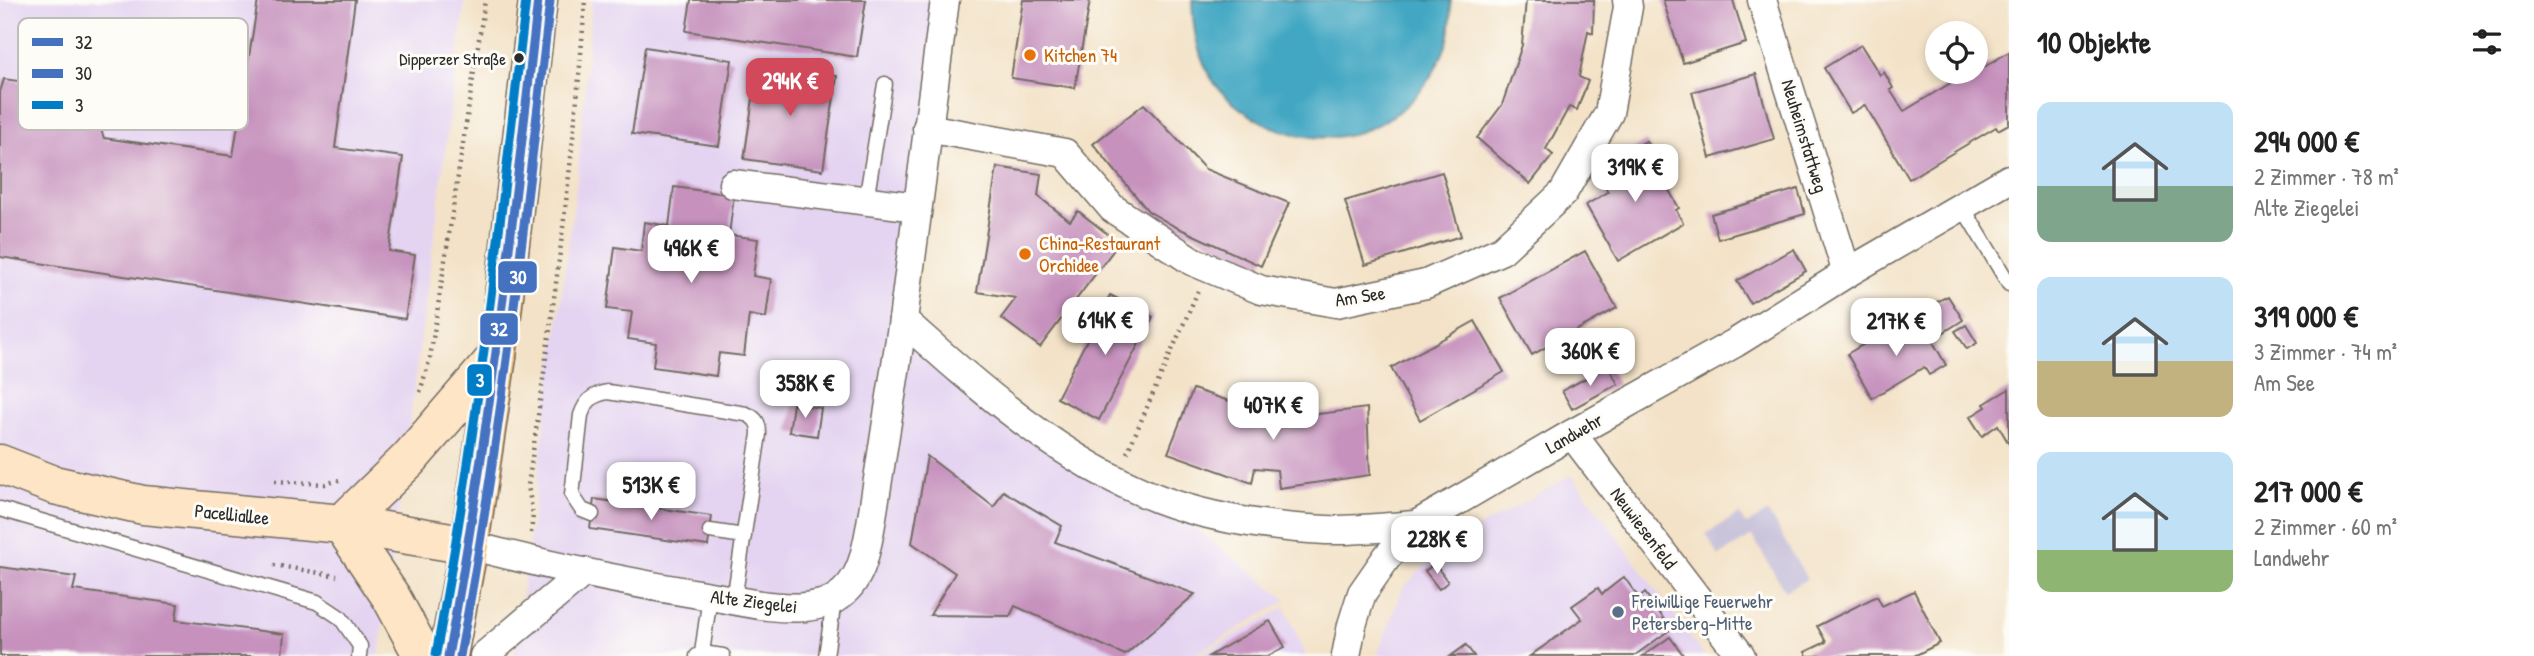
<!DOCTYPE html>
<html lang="de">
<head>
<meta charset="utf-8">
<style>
	body { margin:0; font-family:"Patrick Hand",sans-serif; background:#f6f6f6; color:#222; height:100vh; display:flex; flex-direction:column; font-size:26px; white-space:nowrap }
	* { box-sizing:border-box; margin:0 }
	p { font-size:23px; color:#767676 }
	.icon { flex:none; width:38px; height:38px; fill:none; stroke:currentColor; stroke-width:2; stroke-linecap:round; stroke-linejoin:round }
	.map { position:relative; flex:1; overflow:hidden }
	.panel { display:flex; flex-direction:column; background:#fff; width:525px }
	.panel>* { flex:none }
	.tools { position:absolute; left:1925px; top:21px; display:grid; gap:14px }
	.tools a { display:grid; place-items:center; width:63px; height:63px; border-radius:50%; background:#fff; box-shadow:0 4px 10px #0003; font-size:35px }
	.price { position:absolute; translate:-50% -60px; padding:0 16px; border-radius:14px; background:#fff; color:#222; font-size:23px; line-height:46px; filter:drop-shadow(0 2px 4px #0008) }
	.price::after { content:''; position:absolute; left:50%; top:42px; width:21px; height:16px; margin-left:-10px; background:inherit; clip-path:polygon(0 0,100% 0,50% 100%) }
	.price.on { background:#d1495b; color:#fff }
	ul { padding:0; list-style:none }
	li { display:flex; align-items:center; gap:21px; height:175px; padding:0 28px }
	li span { display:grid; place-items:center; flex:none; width:196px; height:140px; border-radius:14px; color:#555 }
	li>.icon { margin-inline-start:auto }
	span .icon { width:84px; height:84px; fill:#fffc; stroke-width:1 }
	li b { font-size:30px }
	h2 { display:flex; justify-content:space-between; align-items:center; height:84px; padding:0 28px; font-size:30px }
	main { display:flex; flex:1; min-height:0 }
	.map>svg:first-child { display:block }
</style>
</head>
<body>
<main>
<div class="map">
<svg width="2009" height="656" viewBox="0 0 2009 656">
	<rect width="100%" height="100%" fill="#fdfcf7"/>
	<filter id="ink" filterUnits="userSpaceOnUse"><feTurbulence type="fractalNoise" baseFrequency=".0143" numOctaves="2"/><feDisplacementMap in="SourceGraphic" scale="14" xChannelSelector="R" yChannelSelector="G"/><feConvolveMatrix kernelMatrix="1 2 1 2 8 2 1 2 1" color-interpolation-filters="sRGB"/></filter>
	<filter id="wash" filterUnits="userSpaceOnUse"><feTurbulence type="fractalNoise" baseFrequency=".00686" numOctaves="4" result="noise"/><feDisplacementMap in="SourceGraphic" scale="28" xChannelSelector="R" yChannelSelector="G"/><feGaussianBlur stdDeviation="1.57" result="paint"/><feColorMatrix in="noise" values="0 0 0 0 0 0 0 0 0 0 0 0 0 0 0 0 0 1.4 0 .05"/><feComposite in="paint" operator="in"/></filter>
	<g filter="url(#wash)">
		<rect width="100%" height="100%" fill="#f3e2c7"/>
		<g fill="#e4d3f1">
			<path d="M0 0H465L379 656H0Z"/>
			<path d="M592 0H946L903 320 1017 416 1159 499 1287 600 1192 656H514L578 173Z"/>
			<path d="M1572 475 1704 656H1377L1403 588 1440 550Z"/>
			<path d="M1285 607 1306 656H1198Z"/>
		</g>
		<path fill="#c6c0d9" d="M1768 512 1807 579 1785 591 1752 536 1719 556 1706 534 1739 514 1746 525Z"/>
		<path fill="#43a7c3" stroke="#376977" stroke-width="2" d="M1192 0H1451C1450 13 1452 30 1447 43 1418 126 1331 164 1253 117 1236 107 1217 91 1208 72 1196 49 1193 26 1192 0Z"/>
		<g id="blocks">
			<g fill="#c691bd">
				<path d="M258 0H355L335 148 403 157 389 251 415 255 405 319 0 257V92L4 79 88 91 104 138 233 156Z"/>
				<path d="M691 0H866L857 57 686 31Z"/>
				<path d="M1023 0H1090L1075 88 1011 78Z"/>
				<path d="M1526 0H1594L1593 33 1588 31 1579 77 1588 81 1577 110 1569 107 1546 149 1553 155 1530 184 1477 138 1502 105 1522 45Z"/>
				<path d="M1663 0H1733L1746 43 1683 63Z"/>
				<path d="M1861 45 1880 75 1884 72 1893 88 1890 90 1904 111 1964 75 1966 78 2009 52V124L1998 130 1996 127 1909 179 1865 105 1851 113 1824 68Z"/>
				<path d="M645 47 732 60 719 146 632 134Z"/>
				<path d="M758 65 837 76 823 170 744 159Z"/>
				<path d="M1756 74 1774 139 1710 158 1692 92Z"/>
				<path d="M1144 104 1205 169 1289 203 1261 266 1174 226 1148 211 1093 144Z"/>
				<path d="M1646 141 1666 176 1662 178 1679 208 1676 210 1683 223 1618 261 1586 205 1608 192 1602 182 1622 171 1615 160Z"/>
				<path d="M997 167 1041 174 1038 196 1070 221 1078 211 1119 243 1040 347 1001 318 1016 298 977 292Z"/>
				<path d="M1442 172 1461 236 1365 265 1345 201Z"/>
				<path d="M674 187 734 195 729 235 758 239 753 276 771 279 766 318 749 315 744 356 719 353 716 376 653 367 656 343 628 339 632 312 607 309 615 247 641 251 644 222 669 226Z"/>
				<path d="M1798 189 1805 214 1718 239 1711 214Z"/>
				<path d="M1794 249 1806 271 1750 303 1737 281Z"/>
				<path d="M1585 251 1617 308 1532 355 1500 298Z"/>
				<path d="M1110 295 1153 317 1099 420 1057 398Z"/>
				<path d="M1948 296 1963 320 1941 334 1925 308Z"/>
				<path d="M1920 319 1946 365 1929 375 1924 367 1872 398 1847 354 1886 331 1889 336Z"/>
				<path d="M1475 321 1504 372 1420 420 1391 368Z"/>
				<path d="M1966 325 1977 343 1967 349 1955 331Z"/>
				<path d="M1608 366 1618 384 1572 409 1562 391Z"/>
				<path d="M1193 389 1265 413 1293 417 1367 408 1370 475 1279 488 1277 470 1255 468 1252 483 1168 453Z"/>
				<path d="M2009 389V444L1998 425 1982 436 1970 417 1986 407 1984 404Z"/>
				<path d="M793 404 821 408 817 436 789 432Z"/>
				<path d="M927 456 994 507 1003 491 1062 526 1055 542 1195 594 1125 655 1015 606 1010 616 930 615 955 573 912 543Z"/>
				<path d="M594 499 712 516 708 546 590 529Z"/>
				<path d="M1435 564 1448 582 1439 589 1425 571Z"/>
				<path d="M0 567 76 577 73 590 178 604 176 620 284 634 282 656H0Z"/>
				<path d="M1624 577 1639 598 1645 593 1671 629 1634 656H1530L1582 619 1572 606 1598 588 1602 594Z"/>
				<path d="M1914 591 1940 643 1914 656H1807L1805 652 1826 642 1817 626 1877 596 1882 606Z"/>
				<path d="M1270 621 1285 647 1268 656H1209Z"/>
				<path d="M1670 637 1684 656H1643Z"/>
				<path d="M1466 645 1474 656H1451Z"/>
			</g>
		</g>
	</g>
	<g filter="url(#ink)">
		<use href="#blocks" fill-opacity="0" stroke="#716b62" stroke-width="2"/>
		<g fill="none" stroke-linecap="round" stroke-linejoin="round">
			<g stroke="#716b62" stroke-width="17">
				<g id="lane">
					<path d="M866 201 885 84"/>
					<path d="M1962 206 2009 284"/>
					<path d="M0 509 317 602 341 618 360 646 359 656"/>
					<path d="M592 514 582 510 572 495 581 415C586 401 593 394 608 392L746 414C756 418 759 423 759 434L734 600"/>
					<path d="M710 531 744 536"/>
					<path d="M702 653 723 656"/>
					<path d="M697 656 702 653 710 596"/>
					<path d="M826 656 834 600"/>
				</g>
			</g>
			<g stroke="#716b62" stroke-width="31">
				<g id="street">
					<path d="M1762 0 1847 273"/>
					<path d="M927 128 1065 153 1112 208 1192 261 1261 290 1336 303 1426 284 1502 250 1563 193 1609 113 1628 7 1627 0"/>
					<path d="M733 184 917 207"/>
					<path d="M903 320C979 388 1062 462 1159 499 1211 519 1270 527 1326 530 1356 531 1386 527 1416 525"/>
					<path d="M1572 434 1741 656"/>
					<path d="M469 545C549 566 629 583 710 596 740 601 774 610 805 607 814 606 829 603 836 598 862 581 866 552 871 524L903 320 945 0"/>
					<path d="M484 656 584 572"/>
					<path d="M1346 656 1352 625 1362 593 1387 557 1416 525 1572 434 1735 343 1847 273 2009 179"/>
				</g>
			</g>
			<g stroke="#716b62" stroke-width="41">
				<g id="secondary">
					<path d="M0 464 54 485 143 505 342 524 469 545"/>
					<path d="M342 524 409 459 497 357"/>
					<path d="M342 524 391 597 423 656"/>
				</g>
			</g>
			<g stroke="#716b62" stroke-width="41">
				<path id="primary" d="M448 656 469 545 497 357 538 0"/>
			</g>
			<g stroke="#716b62" stroke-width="4.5" stroke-dasharray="2 5" stroke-linecap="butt">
				<path d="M420 392 430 358 485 0"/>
				<path d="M1127 453 1198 291"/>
				<path d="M275 481 325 484 339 480"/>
				<path d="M531 533 533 515 528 486C551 324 574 163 585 0"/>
				<path d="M274 565 337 576"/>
			</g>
			<use href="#lane" stroke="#fff" stroke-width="14"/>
			<use href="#street" stroke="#fff" stroke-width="28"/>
			<use href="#secondary" stroke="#fde5c5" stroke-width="38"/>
			<use href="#primary" stroke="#f9be6d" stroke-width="38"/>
			<g stroke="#fdfcf7" stroke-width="14">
				<path id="bus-1" d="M448 656C489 439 513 220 538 0"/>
			</g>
			<g stroke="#fdfcf7" stroke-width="14">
				<path id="bus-2" d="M460 656C501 439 525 220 550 1"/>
			</g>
			<g stroke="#fdfcf7" stroke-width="14">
				<path id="bus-3" d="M436 654C477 437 501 219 526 0"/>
			</g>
			<use href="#bus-1" stroke="#4472c1" stroke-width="9"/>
			<use href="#bus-2" stroke="#4472c1" stroke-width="9"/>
			<use href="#bus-3" stroke="#007dc6" stroke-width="9"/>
		</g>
	</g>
	<g fill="#e8710a" stroke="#fdfcf7" stroke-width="2.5">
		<circle cx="1030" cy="55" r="7"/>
		<circle cx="1025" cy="254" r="7"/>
	</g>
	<circle fill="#2b2b2b" stroke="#fdfcf7" stroke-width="2.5" cx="519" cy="58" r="6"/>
	<circle fill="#5c6f8a" stroke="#fdfcf7" stroke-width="2.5" cx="1618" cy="612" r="7"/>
	<g text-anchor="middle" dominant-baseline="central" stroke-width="6" stroke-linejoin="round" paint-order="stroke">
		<g font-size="17" fill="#2b2b2b" stroke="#fdfcf7" text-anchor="end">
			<text x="506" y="58">Dipperzer Straße</text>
		</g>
		<g font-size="19" fill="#c56008" stroke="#fdfcf7" text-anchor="start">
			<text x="1044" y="55">Kitchen 74</text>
			<text x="1039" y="243">China-Restaurant<tspan x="1039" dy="22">Orchidee</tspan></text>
		</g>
		<g font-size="19" fill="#2b2b2b" stroke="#fdfcf7">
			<text transform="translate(1805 136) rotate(73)">Neuheimstattweg</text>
			<text transform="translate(1360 296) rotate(-9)">Am See</text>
			<text transform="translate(1574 433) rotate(-30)">Landwehr</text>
			<text transform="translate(232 514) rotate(6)">Pacelliallee</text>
			<text transform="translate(1644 528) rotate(53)">Neuwiesenfeld</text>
			<text transform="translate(754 601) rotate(7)">Alte Ziegelei</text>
		</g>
		<g font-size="19" fill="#4e5e75" stroke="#fdfcf7" text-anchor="start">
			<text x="1632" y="601">Freiwillige Feuerwehr<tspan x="1632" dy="22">Petersberg-Mitte</tspan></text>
		</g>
	</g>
	<rect x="18" y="18" width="230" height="112" rx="10" fill="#fdfcf7" stroke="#bebdba" stroke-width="2"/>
	<rect x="32" y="38" width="31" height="8" fill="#4472c1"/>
	<rect x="32" y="69" width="31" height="9" fill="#4472c1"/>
	<rect x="32" y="101" width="31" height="8" fill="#007dc6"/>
	<g font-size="19" fill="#2b2b2b">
		<text x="75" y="49">32</text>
		<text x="75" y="80">30</text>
		<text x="75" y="112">3</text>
	</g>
	<g stroke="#fdfcf7" stroke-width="2.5">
		<rect x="497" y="260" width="41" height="34" rx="7" fill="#4472c1"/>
		<rect x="479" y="312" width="40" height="34" rx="7" fill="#4472c1"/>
		<rect x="466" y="363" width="27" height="34" rx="7" fill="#007dc6"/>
	</g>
	<g font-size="19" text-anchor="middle" font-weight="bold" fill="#fff">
		<text x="518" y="284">30</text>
		<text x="499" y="336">32</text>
		<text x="480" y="387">3</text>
	</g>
</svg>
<div class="tools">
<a><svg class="icon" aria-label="locate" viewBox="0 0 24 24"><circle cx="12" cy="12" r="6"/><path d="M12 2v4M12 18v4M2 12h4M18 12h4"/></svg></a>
</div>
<b class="price on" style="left:790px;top:118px">294K €</b>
<b class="price" style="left:1635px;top:204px">319K €</b>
<b class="price" style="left:691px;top:285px">496K €</b>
<b class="price" style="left:1105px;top:357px">614K €</b>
<b class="price" style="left:1896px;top:358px">217K €</b>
<b class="price" style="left:1590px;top:388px">360K €</b>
<b class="price" style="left:805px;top:420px">358K €</b>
<b class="price" style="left:1273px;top:442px">407K €</b>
<b class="price" style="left:651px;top:522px">513K €</b>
<b class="price" style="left:1437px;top:576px">228K €</b>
</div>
<section class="panel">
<h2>10 Objekte<svg class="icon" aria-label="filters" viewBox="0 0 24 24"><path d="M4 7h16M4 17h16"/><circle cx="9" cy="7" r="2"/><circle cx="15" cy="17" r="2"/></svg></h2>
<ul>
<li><span style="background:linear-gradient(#bfe0f5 60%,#7fa58c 0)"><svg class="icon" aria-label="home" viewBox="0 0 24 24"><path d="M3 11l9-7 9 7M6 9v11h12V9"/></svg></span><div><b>294 000 €</b><p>2 Zimmer · 78 m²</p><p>Alte Ziegelei</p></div></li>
<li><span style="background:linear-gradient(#bfe0f5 60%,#c2b280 0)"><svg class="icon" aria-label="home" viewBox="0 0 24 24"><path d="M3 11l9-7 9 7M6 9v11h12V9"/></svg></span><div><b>319 000 €</b><p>3 Zimmer · 74 m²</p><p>Am See</p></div></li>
<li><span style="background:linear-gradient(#bfe0f5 70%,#8fb573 0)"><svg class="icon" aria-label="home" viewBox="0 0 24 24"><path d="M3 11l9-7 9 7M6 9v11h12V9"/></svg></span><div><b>217 000 €</b><p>2 Zimmer · 60 m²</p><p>Landwehr</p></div></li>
</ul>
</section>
</main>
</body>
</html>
